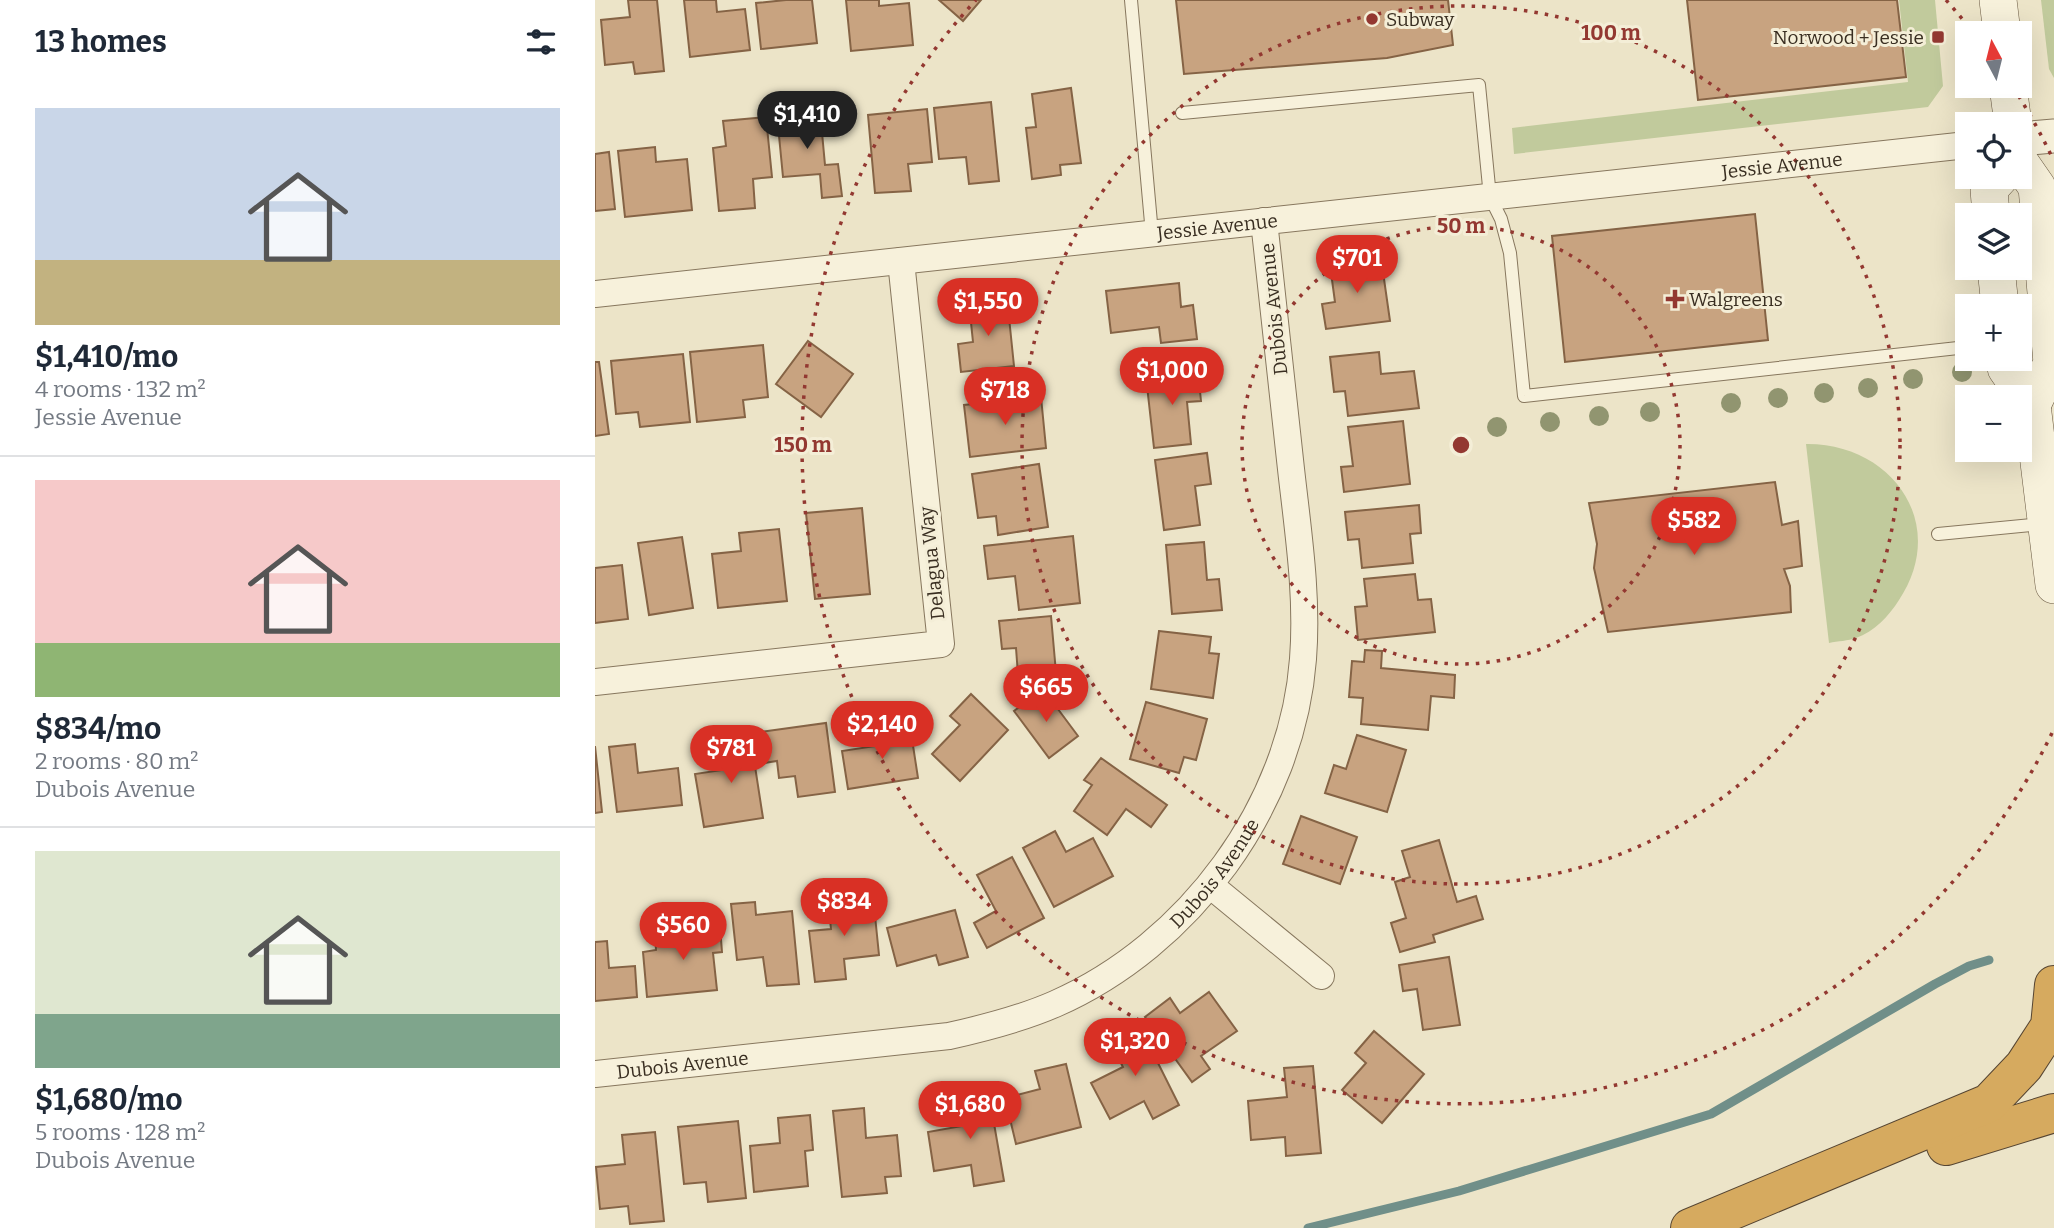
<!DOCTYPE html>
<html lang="en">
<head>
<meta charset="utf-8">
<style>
	body { margin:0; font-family:Bitter,serif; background:#f6f6f7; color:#1f2937; height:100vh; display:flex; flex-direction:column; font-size:26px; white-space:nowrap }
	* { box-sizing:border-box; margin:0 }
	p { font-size:23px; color:#747a83 }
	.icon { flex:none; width:38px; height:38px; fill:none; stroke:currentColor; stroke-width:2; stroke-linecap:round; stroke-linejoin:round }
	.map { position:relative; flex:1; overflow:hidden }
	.side { display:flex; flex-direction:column; background:#fff; width:595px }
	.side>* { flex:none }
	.needle { width:46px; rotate:353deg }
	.buttons { position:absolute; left:1360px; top:21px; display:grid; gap:14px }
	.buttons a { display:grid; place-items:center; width:77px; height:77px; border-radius:0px; background:#fff; box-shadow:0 7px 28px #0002; font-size:35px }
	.price { position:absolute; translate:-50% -60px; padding:0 16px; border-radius:24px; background:#d93025; color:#fff; font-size:23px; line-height:46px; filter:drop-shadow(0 2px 4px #0008) }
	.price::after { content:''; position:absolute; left:50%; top:42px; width:21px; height:16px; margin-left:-10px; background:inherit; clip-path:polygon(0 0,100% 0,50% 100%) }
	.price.active { background:#222; color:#fff }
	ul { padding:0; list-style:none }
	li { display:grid; align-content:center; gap:14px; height:371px; padding:0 35px }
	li+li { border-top:2px solid #e0e1e3 }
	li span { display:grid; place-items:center; height:217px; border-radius:0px; color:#555 }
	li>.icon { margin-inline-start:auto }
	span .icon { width:126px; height:126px; fill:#fffc; stroke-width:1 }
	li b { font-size:30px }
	h2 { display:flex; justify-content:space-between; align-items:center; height:84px; padding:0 35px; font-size:30px }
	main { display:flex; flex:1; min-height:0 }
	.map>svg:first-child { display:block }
</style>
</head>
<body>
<main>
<section class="side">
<h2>13 homes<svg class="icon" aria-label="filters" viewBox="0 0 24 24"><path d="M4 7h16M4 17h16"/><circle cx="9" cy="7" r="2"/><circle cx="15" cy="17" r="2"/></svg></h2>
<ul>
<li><span style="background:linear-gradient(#c9d6e8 70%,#c2b280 0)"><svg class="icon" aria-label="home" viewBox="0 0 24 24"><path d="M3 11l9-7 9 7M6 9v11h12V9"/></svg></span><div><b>$1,410/mo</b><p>4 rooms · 132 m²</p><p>Jessie Avenue</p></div></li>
<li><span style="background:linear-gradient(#f6c9c9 75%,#8fb573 0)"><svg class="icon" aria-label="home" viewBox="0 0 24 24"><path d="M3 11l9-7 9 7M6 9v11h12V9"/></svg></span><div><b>$834/mo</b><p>2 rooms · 80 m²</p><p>Dubois Avenue</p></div></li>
<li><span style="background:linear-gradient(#dfe7d0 75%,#7fa58c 0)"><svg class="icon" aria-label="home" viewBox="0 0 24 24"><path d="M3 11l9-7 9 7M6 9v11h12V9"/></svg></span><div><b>$1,680/mo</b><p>5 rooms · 128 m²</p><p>Dubois Avenue</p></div></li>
</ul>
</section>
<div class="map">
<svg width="1459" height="1228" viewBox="0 0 1459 1228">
	<rect width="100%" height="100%" fill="#ece4c8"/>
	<g fill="#c1ca9c">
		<path d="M1304 0H1340L1348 86 1333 107 919 154 917 128 1313 82Z"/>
		<path d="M1446 0H1459V78L1454 69Z"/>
		<path d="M1211 444C1296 443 1355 523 1304 600 1294 616 1279 632 1261 638 1253 641 1243 641 1234 643Z"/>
	</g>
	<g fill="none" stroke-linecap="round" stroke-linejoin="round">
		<path stroke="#708f89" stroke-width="9" d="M713 1228 864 1191 1116 1114 1340 984 1374 966 1394 960"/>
	</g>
	<g fill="#c8a380" stroke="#856345" stroke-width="2">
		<path d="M33 0H62L69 71 40 74 38 62 10 65 6 20 35 17Z"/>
		<path d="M89 0H121L122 12 150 9 155 50 95 57Z"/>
		<path d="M191 0H217L222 43 166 49 161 3Z"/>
		<path d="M251 0H284V6L314 3 318 45 256 51Z"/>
		<path d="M344 0H386L368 21Z"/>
		<path d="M581 0H853L858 45 792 58 589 74Z"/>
		<path d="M1092 0H1302L1311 77 1103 100Z"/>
		<path d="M476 88 486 163 465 165 466 175 437 179 431 128 441 127 437 94Z"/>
		<path d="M396 102 404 181 374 184 371 157 344 159 339 108Z"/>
		<path d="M332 109 337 162 313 164 316 191 280 193 273 115Z"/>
		<path d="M225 111 230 165 243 164 247 196 227 198 225 174 188 177 182 115Z"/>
		<path d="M171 117 177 177 158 179 160 208 124 211 118 148 131 146 128 121Z"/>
		<path d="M60 147 61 162 92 159 97 210 30 217 23 151Z"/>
		<path d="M14 152 20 209 0 211V154Z"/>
		<path d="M1160 214 1173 340 970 362 957 236Z"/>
		<path d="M786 258 795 321 731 329 727 304 740 302 735 265Z"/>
		<path d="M584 283 586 307 598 305 602 339 566 343 564 327 516 333 511 291Z"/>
		<path d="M412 298 419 366 366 372 363 344 378 342 374 303Z"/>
		<path d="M213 341 258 374 226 417 181 384Z"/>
		<path d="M168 345 173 397 148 400 150 417 102 422 95 352Z"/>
		<path d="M784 352 786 374 819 371 824 408 753 416 750 391 739 392 735 357Z"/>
		<path d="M88 354 95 422 45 427 43 412 21 414 16 361Z"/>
		<path d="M0 362H4L14 434 0 436Z"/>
		<path d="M603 372 606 401 592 402 596 444 559 448 551 377Z"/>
		<path d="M446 397 451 448 375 457 369 405Z"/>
		<path d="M808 421 815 484 749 492 746 467 758 466 753 427Z"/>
		<path d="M612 453 616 484 600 486 605 525 569 530 560 460Z"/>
		<path d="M444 464 453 527 403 535 401 516 383 518 377 474Z"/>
		<path d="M1180 482 1187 525 1203 521 1207 566 1189 569 1195 586 1196 612 1013 632 999 568 1002 544 994 503Z"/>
		<path d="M824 505 826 533 815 534 818 563 767 568 764 539 753 540 750 512Z"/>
		<path d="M267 508 275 594 220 599 211 513Z"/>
		<path d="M184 529 192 601 123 608 117 554 146 551 144 533Z"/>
		<path d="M478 536 485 603 424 610 420 576 393 579 389 546Z"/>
		<path d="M87 537 98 608 54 615 43 543Z"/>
		<path d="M609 542 612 580 624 579 627 610 577 614 571 545Z"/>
		<path d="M27 565 33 619 0 623V568Z"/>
		<path d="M820 574 823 600 836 599 840 632 763 640 760 607 772 606 769 579Z"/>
		<path d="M456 616 462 684 424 688 421 648 407 649 404 621Z"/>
		<path d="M564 631 616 637 614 653 624 654 618 698 556 689Z"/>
		<path d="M770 650 787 651 786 668 860 675 859 698 836 696 833 730 766 724 768 698 754 697 757 661 769 662Z"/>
		<path d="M448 689 483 736 454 758 419 711Z"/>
		<path d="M376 694 413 730 365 781 337 754 365 725 355 716Z"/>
		<path d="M551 702 612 719 601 760 589 757 584 773 535 759Z"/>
		<path d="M231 723 240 792 203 797 200 776 184 778 182 761 169 763 165 732Z"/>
		<path d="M315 726 323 778 253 789 247 751 287 745 285 731Z"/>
		<path d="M155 734 168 818 109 827 100 774 127 770 122 740Z"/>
		<path d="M762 735 811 750 792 812 730 793 739 765 751 769Z"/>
		<path d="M40 744 43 773 83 768 87 805 22 812 14 747Z"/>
		<path d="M0 746 7 812 0 813Z"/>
		<path d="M506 758 572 805 556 827 531 809 512 835 479 811 497 785 489 780Z"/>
		<path d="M706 816 762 837 745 884 688 864Z"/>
		<path d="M460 831 471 852 498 838 518 876 459 907 428 848Z"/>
		<path d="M844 840 862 902 881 896 888 919 838 935 840 942 805 952 796 923 811 918 800 882 815 877 807 851Z"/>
		<path d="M417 857 449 918 392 948 379 923 401 911 382 875Z"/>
		<path d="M278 896 284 955 249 959 251 979 220 982 214 931 236 929 233 901Z"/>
		<path d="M160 902 161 915 197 911 204 984 172 986 168 957 142 960 136 904Z"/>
		<path d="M360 910 373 957 344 965 341 955 302 966 292 928Z"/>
		<path d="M125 926 127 952 118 953 122 990 52 997 48 952 61 950 60 933Z"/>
		<path d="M12 941 14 968 40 966 42 997 0 1001V942Z"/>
		<path d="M854 957 865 1025 828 1030 822 989 808 991 804 965Z"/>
		<path d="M614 992 642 1031 606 1056 615 1069 597 1082 550 1017 575 998 585 1013Z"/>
		<path d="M543 1023 584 1105 558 1119 549 1101 515 1119 496 1083 528 1067 513 1038Z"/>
		<path d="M779 1031 829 1074 787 1123 747 1090 771 1063 760 1053Z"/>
		<path d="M471 1064 486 1127 421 1144 410 1098 445 1089 440 1071Z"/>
		<path d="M718 1066 726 1153 691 1156 690 1137 656 1140 653 1101 692 1097 689 1068Z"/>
		<path d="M393 1089 409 1181 379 1186 376 1165 339 1171 333 1132 367 1126 362 1095Z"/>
		<path d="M269 1108 271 1138 302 1135 306 1176 290 1177 292 1193 247 1197 238 1111Z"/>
		<path d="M215 1115 218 1150 210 1151 213 1186 159 1192 155 1146 185 1143 183 1118Z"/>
		<path d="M143 1121 151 1198 113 1202 111 1182 89 1184 83 1127Z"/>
		<path d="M60 1132 69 1221 35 1224 33 1206 5 1209 1 1167 30 1164 27 1135Z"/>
	</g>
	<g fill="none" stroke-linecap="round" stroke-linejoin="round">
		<g stroke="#87775e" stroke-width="14">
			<g id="service">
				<path d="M536 0 557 234"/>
				<path d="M587 113 884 85 895 197 906 219 915 253 929 396 1372 347"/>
				<path d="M1343 534 1447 524"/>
			</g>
		</g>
		<g stroke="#87775e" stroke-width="28">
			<g id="minor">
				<path id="s1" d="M0 294 1372 145"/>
				<path d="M0 682 346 644 306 261"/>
				<path d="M615 885 726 976"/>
				<path id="s2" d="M0 1074 354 1036C390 1028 426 1019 460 1004 594 945 697 806 708 659 713 595 703 532 696 469 687 386 678 304 669 221"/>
			</g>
		</g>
		<g stroke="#87775e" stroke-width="35">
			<path id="tertiary" d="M1424 139 1459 136"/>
		</g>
		<g stroke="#695841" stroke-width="38">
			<g id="secondary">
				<path d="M1403 0 1407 33"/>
				<path d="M1413 86 1418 124"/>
				<path d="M1424 161 1442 187 1457 363 1437 405"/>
				<path d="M1396 215 1394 189 1405 177"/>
				<path d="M1401 268 1405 306"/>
				<path d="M1410 359 1411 368 1437 405 1459 585"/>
			</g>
		</g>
		<g stroke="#564532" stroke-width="40">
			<g id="motorway">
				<path d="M1351 1146 1459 1113"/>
				<path d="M1095 1228 1394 1103 1429 1066 1455 1026 1459 985"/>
			</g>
		</g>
		<use href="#service" stroke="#f7f1db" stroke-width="12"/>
		<use href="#minor" stroke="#f7f1db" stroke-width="26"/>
		<use href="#tertiary" stroke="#f7f1db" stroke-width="33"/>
		<use href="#secondary" stroke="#f7f1db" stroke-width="37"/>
		<use href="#motorway" stroke="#d6aa5f" stroke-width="38"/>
	</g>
	<g fill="#919570">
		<circle cx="1367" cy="372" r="10"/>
		<circle cx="1318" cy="379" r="10"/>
		<circle cx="1273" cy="388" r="10"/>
		<circle cx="1229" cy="393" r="10"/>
		<circle cx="1183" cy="398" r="10"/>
		<circle cx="1136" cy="403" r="10"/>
		<circle cx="1055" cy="412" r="10"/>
		<circle cx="1004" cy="416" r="10"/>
		<circle cx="955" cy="422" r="10"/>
		<circle cx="902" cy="427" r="10"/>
	</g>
	<g fill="none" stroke="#933831" stroke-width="3.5" stroke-dasharray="3.5 7">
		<circle cx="866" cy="445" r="219"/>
		<circle cx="866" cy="445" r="439"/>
		<path d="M1457 733A658 658 0 1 1 381 0M1351 0A658 658 0 0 1 1377 31M1418 87A658 658 0 0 1 1457 157"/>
	</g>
	<g fill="#933831" stroke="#f4eed7" stroke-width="2.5">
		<circle cx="777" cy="19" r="7"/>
		<rect x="1336" y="30" width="14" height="14" rx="3.5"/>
		<path d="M1076.5 288.5h7v7h7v7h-7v7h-7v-7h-7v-7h7z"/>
	</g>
	<g text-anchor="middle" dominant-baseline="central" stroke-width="6" stroke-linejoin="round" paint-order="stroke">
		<g font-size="19" fill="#392e21" stroke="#f4eed7" text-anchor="start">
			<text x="791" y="19">Subway</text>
			<text x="1329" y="37" text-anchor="end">Norwood + Jessie</text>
			<text x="1094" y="299">Walgreens</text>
		</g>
		<g font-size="19" fill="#392e21" stroke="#f4eed7">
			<text stroke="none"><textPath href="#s1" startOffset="1194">Jessie Avenue</textPath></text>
			<text stroke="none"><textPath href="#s1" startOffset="626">Jessie Avenue</textPath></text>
			<text transform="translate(679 309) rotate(-96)">Dubois Avenue</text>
			<text transform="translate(337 563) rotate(-96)">Delagua Way</text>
			<text stroke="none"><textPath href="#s2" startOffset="676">Dubois Avenue</textPath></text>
			<text stroke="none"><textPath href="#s2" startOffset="88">Dubois Avenue</textPath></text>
		</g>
	</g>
	<circle cx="866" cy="445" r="10" fill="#933831" stroke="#f4eed7" stroke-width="3.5"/>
	<g font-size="21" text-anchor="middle" font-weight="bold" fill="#933831" stroke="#f4eed7" stroke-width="6" stroke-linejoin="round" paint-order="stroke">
		<text x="1016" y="40">100 m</text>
		<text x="866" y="233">50 m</text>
		<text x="208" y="452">150 m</text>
	</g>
</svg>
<div class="buttons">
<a><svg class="needle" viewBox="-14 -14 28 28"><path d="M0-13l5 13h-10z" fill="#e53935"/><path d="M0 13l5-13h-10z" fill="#747a83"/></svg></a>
<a><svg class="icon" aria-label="locate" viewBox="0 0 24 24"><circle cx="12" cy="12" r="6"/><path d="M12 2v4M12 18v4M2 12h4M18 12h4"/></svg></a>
<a><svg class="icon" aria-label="layers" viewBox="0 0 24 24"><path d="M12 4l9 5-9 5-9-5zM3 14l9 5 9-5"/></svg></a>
<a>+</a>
<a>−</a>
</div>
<b class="price active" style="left:212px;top:151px">$1,410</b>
<b class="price" style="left:762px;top:295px">$701</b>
<b class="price" style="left:393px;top:338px">$1,550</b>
<b class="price" style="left:577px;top:407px">$1,000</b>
<b class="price" style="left:410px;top:427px">$718</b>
<b class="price" style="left:1099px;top:557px">$582</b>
<b class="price" style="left:451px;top:724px">$665</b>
<b class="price" style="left:287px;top:761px">$2,140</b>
<b class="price" style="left:136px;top:785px">$781</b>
<b class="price" style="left:249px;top:938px">$834</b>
<b class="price" style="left:88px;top:962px">$560</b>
<b class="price" style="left:540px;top:1078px">$1,320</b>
<b class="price" style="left:375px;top:1141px">$1,680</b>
</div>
</main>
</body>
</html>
